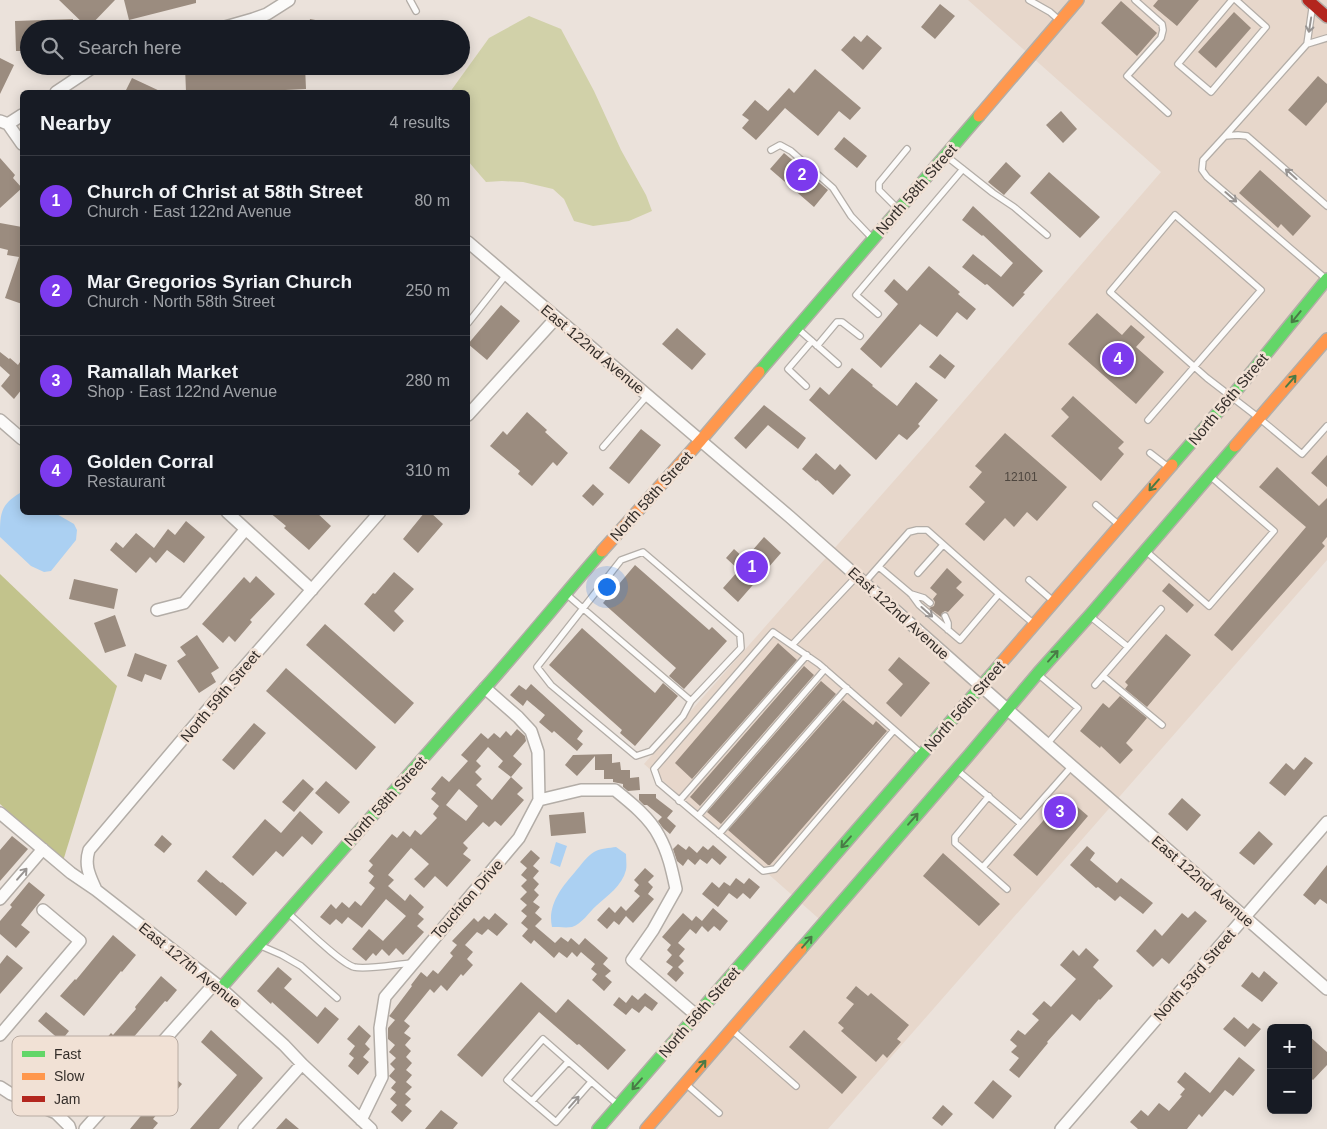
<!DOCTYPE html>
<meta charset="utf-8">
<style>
body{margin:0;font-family:Arial,sans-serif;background:#242831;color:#f1f3f6}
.controls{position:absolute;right:15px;bottom:15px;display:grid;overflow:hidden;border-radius:8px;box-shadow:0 2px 12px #0003}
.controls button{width:45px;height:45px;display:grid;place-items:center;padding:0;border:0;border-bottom:1px solid #363941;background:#171b24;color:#f1f3f6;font:25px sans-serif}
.you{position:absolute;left:606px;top:586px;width:18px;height:18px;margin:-12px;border:4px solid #fff;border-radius:50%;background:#1a73e8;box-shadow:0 0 0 8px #1a73e833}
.badge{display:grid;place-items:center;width:32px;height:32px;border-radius:50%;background:#7c3aed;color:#fff;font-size:16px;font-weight:700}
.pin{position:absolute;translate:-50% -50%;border:2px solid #fff;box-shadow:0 1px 5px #0006}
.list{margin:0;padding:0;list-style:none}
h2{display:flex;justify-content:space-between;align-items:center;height:65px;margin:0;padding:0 20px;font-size:21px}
h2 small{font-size:16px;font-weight:400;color:#9ea1a6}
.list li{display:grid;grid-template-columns:32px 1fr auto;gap:15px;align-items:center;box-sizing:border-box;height:90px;padding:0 20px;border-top:1px solid #363941}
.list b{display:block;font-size:19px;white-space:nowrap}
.list p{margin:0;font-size:16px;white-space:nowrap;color:#9ea1a6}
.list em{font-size:16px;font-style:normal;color:#9ea1a6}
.icon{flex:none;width:28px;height:28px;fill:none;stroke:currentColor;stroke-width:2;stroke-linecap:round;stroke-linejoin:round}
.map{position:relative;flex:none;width:1327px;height:1129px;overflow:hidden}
.search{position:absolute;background:#171b24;box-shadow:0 2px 12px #0003;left:20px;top:20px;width:450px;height:55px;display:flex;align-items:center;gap:12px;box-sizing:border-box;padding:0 18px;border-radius:28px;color:#9ea1a6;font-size:19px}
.panel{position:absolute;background:#171b24;box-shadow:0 2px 12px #0003;left:20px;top:90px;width:450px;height:425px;border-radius:8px}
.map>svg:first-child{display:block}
.built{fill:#e7d7cb}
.green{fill:#d1d1a9}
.forest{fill:#c2c38c}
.water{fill:#abd0f2}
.building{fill:#9b8c7f;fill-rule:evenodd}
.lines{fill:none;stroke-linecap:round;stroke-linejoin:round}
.lane-casing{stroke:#b3ada7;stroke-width:8}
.street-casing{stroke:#b3ada7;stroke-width:14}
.fast-casing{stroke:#b3ada7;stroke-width:14}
.slow-casing{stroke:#b3ada7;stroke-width:14}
.jam-casing{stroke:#b3ada7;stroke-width:14}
.lane{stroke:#fcfbfa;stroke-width:5.5}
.street{stroke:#fcfbfa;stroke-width:11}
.fast{stroke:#63d668;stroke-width:11}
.slow{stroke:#ff974d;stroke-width:11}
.jam{stroke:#b3261e;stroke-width:11}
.oneway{stroke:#989492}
.oneway2{stroke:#497a46}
.labels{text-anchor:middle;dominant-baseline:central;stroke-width:5;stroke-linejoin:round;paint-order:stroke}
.number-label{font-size:12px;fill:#4e463f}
.street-label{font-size:15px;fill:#342e2a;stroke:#f1e1d5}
.key{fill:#f1e1d5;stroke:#b8aba2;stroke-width:1}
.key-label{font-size:14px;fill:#342e2a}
</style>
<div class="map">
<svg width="1327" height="1129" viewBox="0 0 1327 1129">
<rect width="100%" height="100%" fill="#ebe2db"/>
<!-- built -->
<path class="built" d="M968,0H1327V560L828,1129H651L826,925L644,764L930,440L1161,172Z"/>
<!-- green -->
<path class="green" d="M529,16L561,29L594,91L621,150L646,195L652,211L629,221L593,226L574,221L564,199L553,189L523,182L502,181L486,182L468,161V92H450L489,38Z"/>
<!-- forest -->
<path class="forest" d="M0,574L117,686L63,861L0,804Z"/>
<!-- water -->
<path class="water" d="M20,493H22V512L55,513L74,524L77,530L76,540L51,571L44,572L31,566L0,537C0,514 0,505 20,493Z
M556,842L567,846L560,867L550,863Z
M616,847L626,854C626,859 627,865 626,870C622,886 608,895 596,906C589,912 582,924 572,927C567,928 558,927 552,927C547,905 562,887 575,872C581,865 586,857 594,852C600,848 610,848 616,847Z"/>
<!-- building -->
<path class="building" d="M59,0H115L88,28Z
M124,0H196V3L129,20Z
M1158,0H1199L1177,26L1153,6Z
M1121,1L1157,33L1137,56L1101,23Z
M940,4L955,16L935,39L921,27Z
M1234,12L1251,28L1216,68L1198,52Z
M73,19V29H29V51H16L15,21Z
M310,19L337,24L336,29H308Z
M867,35L882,48L863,70L841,50L854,36L861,42Z
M0,58L14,65L0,94Z
M185,66H305L306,89L246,92H186Z
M815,69L861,108L850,120L839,111L818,136L785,108L756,140L742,128L749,120L742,115L755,100L768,111L789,88L794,93Z
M1318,76L1327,84V102L1306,126L1288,110Z
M132,78L162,92H125Z
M1061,111L1077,129L1063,143L1046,125Z
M844,137L867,156L857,168L834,149Z
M784,153L828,190L814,207L770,169Z
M0,158L15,175L13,178L22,188L0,208Z
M1006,162L1021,176L1004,195L988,182Z
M1260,170L1311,216L1293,236L1281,224L1278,228L1239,193Z
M1049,172L1100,217L1080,238L1030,193Z
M973,206L1043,271L1023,293L1025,294L1013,307L987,284L985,285L962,267L973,254L1001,277L1013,263L983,235L982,236L962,220Z
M0,223L22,227V304L5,298L19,257L7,255L8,250L0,248Z
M929,266L960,292L958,294L976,309L967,320L957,312L937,337L920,324L881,368L860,349L898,304L884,291L894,279L907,291Z
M501,305L520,321L487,360L468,344Z
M1097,313L1122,335L1131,325L1145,337L1136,347L1164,372L1136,404L1068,344Z
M677,328L706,354L692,370L662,344Z
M0,352L9,359L10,358L18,365L22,359V389L14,399L1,386L10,375L0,366Z
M940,354L955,366L945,379L929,367Z
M852,368L873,385L872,386L897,406L916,382L938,400L918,424L920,426L907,440L899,434L876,460L809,400L820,387L829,395Z
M1073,396L1124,442L1118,448L1124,454L1101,481L1051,436L1069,417L1061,409Z
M764,405L806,438L798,449L768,425L746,449L734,438Z
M527,412L547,430L545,432L568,453L557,466L553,462L532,486L518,474L520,471L490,446L503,431L507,435Z
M641,429L661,445L629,484L609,468Z
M1005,433L1067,487L1037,521L1027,512L1014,527L1005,518L984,541L965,524L985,502L969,487L982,472L975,466Z
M816,453L835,470L840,464L851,475L833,495L817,480L816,481L802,469Z
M1327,455V487L1311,473Z
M1277,467L1319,506L1327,498V537L1322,543L1325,546L1232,651L1214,635L1306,527L1259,487Z
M593,484L604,494L593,506L582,496Z
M269,512H316L331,526L309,550L284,528L286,526Z
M425,512H430L443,524L418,553L403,539Z
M186,521L205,537L184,563L167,550L156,563L150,557L136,573L110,550L116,542L123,548L136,533L154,548L168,529L175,535Z
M764,537L781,553L738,602L723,588L739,570L726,558L734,549L745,559Z
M635,565L709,630L712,627L727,641L684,689L669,676L676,668L603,603Z
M947,568L962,582L956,588L964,595L948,612L945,611L942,613L941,617L929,608L934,606L935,602L933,599L937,594L930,588Z
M394,572L414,589L394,611L404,621L394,632L364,604L373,593L375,594Z
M256,576L275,594L250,620L252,622L235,642L229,636L223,643L202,624L244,577L250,583Z
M74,579L118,589L114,609L69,599Z
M1169,583L1194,605L1187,613L1162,591Z
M115,615L126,646L105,653L94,623Z
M325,624L414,703L395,724L306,645Z
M582,628L655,693L663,683L678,696L635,746L620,733L622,730L549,665Z
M1166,634L1191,655L1147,707L1125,689L1128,685L1125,682Z
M197,635L219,668L211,673L216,682L199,693L177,661L186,655L180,647Z
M778,643L797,660L692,779L675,763Z
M135,653L167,665L161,680L145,674L142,682L127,676Z
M899,657L930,683L901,717L886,703L903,684L888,670Z
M804,666L814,675L700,806L690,797Z
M286,668L376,747L356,770L266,691Z
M821,681L836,694L721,824L707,812Z
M531,684L583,731L577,739L583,744L577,751L554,731L552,733L539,722L545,715L527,700L523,706L510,695L519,685L526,690Z
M1120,696L1147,718L1126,743L1133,750L1120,764L1101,746L1100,748L1080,731L1103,703L1109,708Z
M843,700L873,725L876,721L887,731L770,865H768L728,830Z
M254,723L266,733L234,770L222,760Z
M517,729L525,736L526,741L513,756L522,764L511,777L498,767L503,761L488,747L476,761L481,766L475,772L482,779L476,785L492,800L511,777L523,788L517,794L524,800L501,826L495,821L489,827L483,822L463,843L468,848L463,854L471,860L447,887L435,876L424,888L414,879L429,864L411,848L388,875L394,880L388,886L405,901L410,894L424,907L418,914L424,919L417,926L424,932L403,955L396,948L389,956L382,949L376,956L373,953L366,961L352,949L369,929L383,941L406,916L386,899L362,928L348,917L342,924L336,919L330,925L320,917L331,904L336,909L342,902L349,908L355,901L361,906L375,888L369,883L374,876L368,871L373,865L369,861L392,834L397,838L403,831L410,837L415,830L421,835L437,818L433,814L439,806L431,799L436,793L431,789L442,776L449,782L468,761L461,755L481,733L488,739L494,733L500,738L506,731L511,736ZM459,789L478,806L466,821L446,805Z
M612,754V763L620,762L621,770H630V778L639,777L640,790L628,791L623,787V784L613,782V779H604V770H595V756L577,776L565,765L573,755Z
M1305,757L1313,763L1285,796L1269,783L1286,763L1294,770Z
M303,779L314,789L294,812L282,802Z
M326,781L350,802L339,814L315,793Z
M639,794H656V798L673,811L667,818L676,826L670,834L663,828L658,821L662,817L647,805H644L639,800Z
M1065,796L1088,816L1037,876L1013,855Z
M1182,798L1201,815L1187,831L1168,814Z
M300,811L323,832L312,845L302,836L283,857L276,851L253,876L232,857L265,819L281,833Z
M584,812L586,833L551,836L549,815Z
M1259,831L1273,844L1254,865L1239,853Z
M162,835L172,844L164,853L154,845Z
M12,836L28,849L0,881V850Z
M678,844L686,850L689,846L697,853L703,846L708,850L713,845L727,857L720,865L712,858L707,864L700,859L695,865L688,859L683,866L677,861L673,849Z
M1087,846L1095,853L1090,860L1117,883L1121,878L1153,903L1143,914L1120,896L1115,901L1098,887L1096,888L1070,865Z
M531,850L540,858L533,866L539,871L533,878L539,884L534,890L539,895L533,902L540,907L535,913L542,919L535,926L555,943L561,937L568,942L571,938L579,945L585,938L608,958L603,964L611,971L605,976L612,982L604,991L592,980L597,974L591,969L595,964L581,952L577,957L572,952L567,958L559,952L554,958L534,940L531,944L522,936L528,929L521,923L527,916L521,911L527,905L520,899L527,892L521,886L527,880L521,875L527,868L520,862Z
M943,853L1000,904L979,926L923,876Z
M1327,865V904L1320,899L1315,905L1303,895Z
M645,868L654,876L648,882L653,887L648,894L654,899L633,923L626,916L619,925L614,921L607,929L597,920L609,907L615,913L621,906L626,911L640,896L634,891L639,885L634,880Z
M206,870L221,883L222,882L247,903L236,916L197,881Z
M736,878L744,884L749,878L760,887L750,899L743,893L737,899L729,893L718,907L702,894L712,882L719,888L724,882L730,886Z
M29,882L45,895L21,925L30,932L16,948L0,934V921L12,907L10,905Z
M713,908L728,921L720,931L714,926L708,932L702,926L696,934L690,929L678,943L685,949L679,956L684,961L678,967L684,973L676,982L667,974L673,967L666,962L672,955L667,950L671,945L662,937L683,913L692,921L696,916L702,921Z
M1195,911L1207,921L1169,964L1162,958L1153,967L1136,951L1155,929L1162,936L1182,913L1188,918Z
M495,913L508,924L497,936L488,929L482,935L477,932L465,945L473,952L467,959L473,965L463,976L461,974L447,991L441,985L434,993L430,989L404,1021L410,1026L404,1033L411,1038L405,1045L411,1051L406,1057L412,1063L406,1070L412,1075L406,1082L412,1087L405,1094L411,1099L405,1105L412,1111L402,1122L391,1112L397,1105L390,1099L396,1092L391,1088L396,1082L389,1076L395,1069L390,1064L396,1058L389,1052L395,1045L388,1039V1028L395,1020L389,1016L390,1015L412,986L411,985L421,972L427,977L433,970L438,974L453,956L450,953L457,945L452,941L474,918L478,922L484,916L489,920Z
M113,935L136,955L122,972L121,971L84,1016L60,996L75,979L76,980Z
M1086,948L1099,960L1093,967L1113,986L1100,1000L1099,999L1080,1021L1072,1014L1047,1042L1048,1043L1019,1078L1009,1070L1019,1058L1011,1052L1017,1046L1010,1040L1018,1030L1025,1035L1039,1020L1032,1014L1044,1001L1051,1007L1076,979L1060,965L1073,950L1079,956Z
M7,955L23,968L0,994V964Z
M278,967L292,979L284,988L317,1017L325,1007L339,1019L318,1044L272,1002L271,1004L257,991Z
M1264,971L1278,983L1262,1002L1241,986L1252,972L1259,978Z
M161,976L177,990L167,1002L165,1001L85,1093L70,1080L111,1033L113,1035L136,1009L135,1007Z
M521,982L556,1013L568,999L626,1050L608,1070L579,1044L577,1045L539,1012L482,1077L457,1055Z
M856,986L868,996L871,993L909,1025L897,1039L901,1042L887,1058L883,1054L876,1062L841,1031L844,1028L838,1023L854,1004L846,998Z
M645,993L658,1003L652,1011L645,1006L639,1013L632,1008L626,1015L613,1005L619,997L626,1003L632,995L638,1000Z
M46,1012L69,1031L61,1041L38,1021Z
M1234,1017L1248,1029L1253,1023L1261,1029L1245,1047L1223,1029Z
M359,1025L371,1036L365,1044L370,1049L363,1057L369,1062L358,1075L348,1066L354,1058L349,1054L355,1046L347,1039Z
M211,1030L263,1078L219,1129H190L237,1075L201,1042Z
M804,1030L857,1077L842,1094L789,1047Z
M1308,1035L1327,1052V1065L1313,1080L1308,1076Z
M1239,1057L1255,1070L1233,1096L1225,1090L1202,1117L1199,1114L1187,1129H1138L1130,1122L1141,1110L1148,1116L1159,1103L1169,1111L1182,1096L1180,1095L1185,1089L1177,1082L1185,1072L1210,1093Z
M171,1075L182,1084L153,1119L158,1123L153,1129H130L154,1100L152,1098Z
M993,1080L1012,1096L993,1119L974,1103Z
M943,1105L953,1114L942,1126L932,1118Z
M441,1110L458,1123L453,1129H425Z
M286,1118L299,1129H276Z"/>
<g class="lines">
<defs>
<path id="lane" d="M410,0L416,11
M1029,0L1050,12L1059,20
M1135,0L1162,24L1163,30L1161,38L1127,76L1168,113
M1232,0L1178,64L1211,92L1266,27L1236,0
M1307,44L1312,9
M1225,136L1307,44L1327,38
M771,150L780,145L791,151L833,188L851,216L872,238
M945,155L993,193L1014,207L1047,235
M897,208L879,190V183L907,149
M1325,278L1207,177L1202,170L1203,160L1225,136L1238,135L1247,136L1327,206
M878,314L856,295L963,169
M468,323L506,275
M797,328L838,364
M817,346L837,322H842L860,336
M806,386L788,369L812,341
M1148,420L1261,290L1175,215L1110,292L1207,378L1259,418L1302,454L1327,426
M603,447L648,395
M1150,453L1168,467
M1096,505L1119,525
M643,552L740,635L741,648L691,701L683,716L651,751L636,756L551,685L537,667L621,560Z
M1147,552L1209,606L1274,531L1210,476
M879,567L911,594L919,605L960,640L999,594L1034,624
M918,573L943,545
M1029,580L1052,600
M864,583L909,532L917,530H927L999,594
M565,593L691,701
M911,594L924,598L930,603
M945,616L948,623V630
M1091,617L1128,647
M792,645L857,576
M1039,675L1078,708L1047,744
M1103,676L1162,725
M1095,685L1161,609
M894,730L775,869L763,871L659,783L654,769L773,632L819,664L922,754
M957,770L1021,824
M989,796L955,837V843L1007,889
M679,801L807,655
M698,816L825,669
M719,834L847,688
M983,867L1072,766
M288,913C301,924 340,963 354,967C367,970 397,964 412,963
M259,945L282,955L301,966L337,998
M732,1030L796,1086
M591,1082L556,1122L507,1080L543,1039L617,1104
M687,1085L719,1113
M532,1101L568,1062"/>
<path id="street" d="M218,29L253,19L267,14L289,0
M56,92L95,66
M0,121L8,124L22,144
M8,124L22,115
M468,242L790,517L1008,710L1327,989
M468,415L556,318
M0,420L22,439
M227,512L312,590
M157,610L184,603L245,530
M539,800L581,790H615C630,802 650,818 659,836C668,852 672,870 676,889L653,930L632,960L696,1015
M0,813L71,873L96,890L215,983L284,1045L302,1064L371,1129
M96,890C90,876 84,866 89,850L237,675L380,512
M0,899L43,849
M0,1035L80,941L43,910
M0,1087L11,1094L56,1113L69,1126L70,1129
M361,1120L382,1077L380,1028L385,997L519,838L539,800L538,752L531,731L518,717L485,688
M85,1129L215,983
M244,1129L302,1064
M1061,1129L1327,822"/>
<path id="fast" d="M759,372L979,116
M1172,465L1232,396L1327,279
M801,949L969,755L1038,673L1090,615L1235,446
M221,988C308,888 396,789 484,689C524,644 562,597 602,551
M598,1129L1002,662"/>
<path id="slow" d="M979,116L1078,0
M1235,446L1327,339
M602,551L701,440L759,372
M1002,662L1172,465
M646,1129L801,949"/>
<path id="jam" d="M1308,0L1327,17"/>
</defs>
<!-- lane casing -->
<use href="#lane" class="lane-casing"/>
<!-- street casing -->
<use href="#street" class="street-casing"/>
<!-- fast casing -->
<use href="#fast" class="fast-casing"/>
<!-- slow casing -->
<use href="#slow" class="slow-casing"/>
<!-- jam casing -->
<use href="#jam" class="jam-casing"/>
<!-- lane -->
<use href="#lane" class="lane"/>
<!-- street -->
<use href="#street" class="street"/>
<!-- fast -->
<use href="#fast" class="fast"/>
<!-- slow -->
<use href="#slow" class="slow"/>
<!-- jam -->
<use href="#jam" class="jam"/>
</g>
<!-- one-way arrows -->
<defs><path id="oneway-shaft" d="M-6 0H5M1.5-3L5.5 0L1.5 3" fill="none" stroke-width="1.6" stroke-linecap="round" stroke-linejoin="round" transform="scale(1.25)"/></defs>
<g class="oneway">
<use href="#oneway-shaft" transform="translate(1310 25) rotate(99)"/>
<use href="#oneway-shaft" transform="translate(1291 174) rotate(-138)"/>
<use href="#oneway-shaft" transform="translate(1231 197) rotate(41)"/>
<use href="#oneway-shaft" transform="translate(927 612) rotate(42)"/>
<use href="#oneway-shaft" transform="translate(22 874) rotate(-49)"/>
<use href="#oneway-shaft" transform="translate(574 1102) rotate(-49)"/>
</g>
<g class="oneway2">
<use href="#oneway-shaft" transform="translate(1296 317) rotate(129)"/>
<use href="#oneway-shaft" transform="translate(1291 381) rotate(-49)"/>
<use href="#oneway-shaft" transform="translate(1154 485) rotate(131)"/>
<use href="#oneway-shaft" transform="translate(1053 656) rotate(-48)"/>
<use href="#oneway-shaft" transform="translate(913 819) rotate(-49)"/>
<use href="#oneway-shaft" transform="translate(846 842) rotate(131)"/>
<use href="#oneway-shaft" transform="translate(807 942) rotate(-49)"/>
<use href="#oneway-shaft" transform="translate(701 1066) rotate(-50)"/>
<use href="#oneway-shaft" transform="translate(637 1084) rotate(131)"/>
</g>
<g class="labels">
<!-- number labels -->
<g class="number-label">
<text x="1021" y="477">12101</text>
</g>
<!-- street labels -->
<g class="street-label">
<text transform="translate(916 189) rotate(-49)">North 58th Street</text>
<text transform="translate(593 349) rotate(40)">East 122nd Avenue</text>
<text transform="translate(1228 399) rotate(-50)">North 56th Street</text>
<text transform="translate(651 496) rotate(-48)">North 58th Street</text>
<text transform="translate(899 613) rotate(42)">East 122nd Avenue</text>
<text transform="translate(220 696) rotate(-50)">North 59th Street</text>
<text transform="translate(964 706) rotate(-49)">North 56th Street</text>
<text transform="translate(385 801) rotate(-48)">North 58th Street</text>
<text transform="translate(1203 881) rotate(41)">East 122nd Avenue</text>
<text transform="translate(467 899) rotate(-49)">Touchton Drive</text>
<text transform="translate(190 965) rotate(39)">East 127th Avenue</text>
<text transform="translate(1194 975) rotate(-49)">North 53rd Street</text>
<text transform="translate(699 1012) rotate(-49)">North 56th Street</text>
</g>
</g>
<!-- legend -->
<rect x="12" y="1036" width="166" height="80" rx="8" class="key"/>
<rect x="22" y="1051" width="23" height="6" fill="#63d668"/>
<rect x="22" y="1073" width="23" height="7" fill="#ff974d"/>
<rect x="22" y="1096" width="23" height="6" fill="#b3261e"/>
<g class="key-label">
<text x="54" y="1059">Fast</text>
<text x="54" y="1081">Slow</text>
<text x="54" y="1104">Jam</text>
</g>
</svg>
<div class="controls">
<button>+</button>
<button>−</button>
</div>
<div class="you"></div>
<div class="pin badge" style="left:752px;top:567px">1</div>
<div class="pin badge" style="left:802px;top:175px">2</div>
<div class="pin badge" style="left:1060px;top:812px">3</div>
<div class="pin badge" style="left:1118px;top:359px">4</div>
<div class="search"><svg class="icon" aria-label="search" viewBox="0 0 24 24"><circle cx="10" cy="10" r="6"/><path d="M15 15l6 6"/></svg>Search here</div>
<section class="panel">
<h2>Nearby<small>4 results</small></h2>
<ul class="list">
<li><span class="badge">1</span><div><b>Church of Christ at 58th Street</b><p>Church · East 122nd Avenue</p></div><em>80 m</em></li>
<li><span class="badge">2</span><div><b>Mar Gregorios Syrian Church</b><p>Church · North 58th Street</p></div><em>250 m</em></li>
<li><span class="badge">3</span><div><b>Ramallah Market</b><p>Shop · East 122nd Avenue</p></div><em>280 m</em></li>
<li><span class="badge">4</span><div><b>Golden Corral</b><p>Restaurant</p></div><em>310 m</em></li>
</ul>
</section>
</div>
